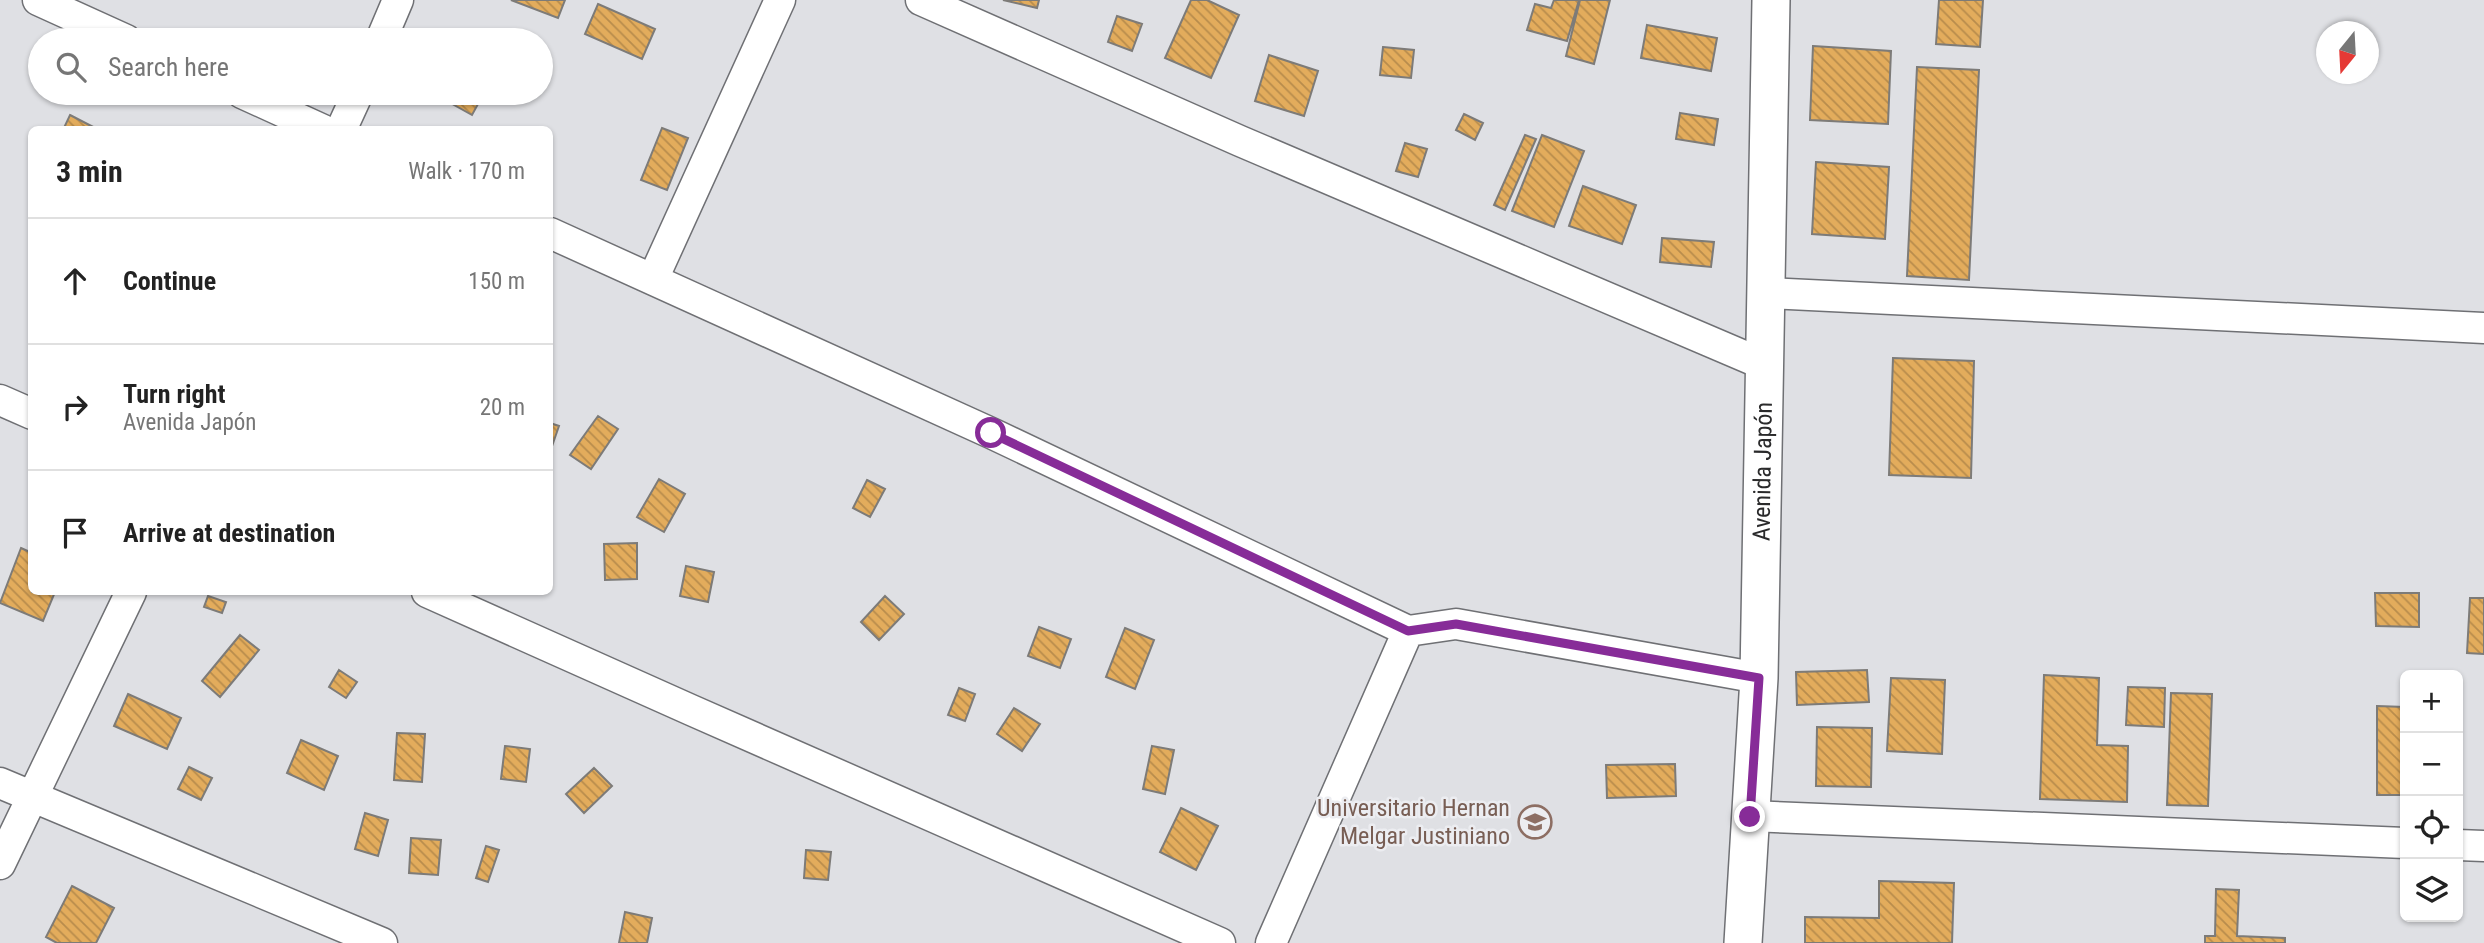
<!DOCTYPE html>
<meta charset="utf-8">
<style>
body{margin:0;font-family:"Roboto Condensed",sans-serif;background:#f2f2f2;color:#222}
.controls{position:absolute;right:21px;bottom:21px;display:grid;overflow:hidden;border-radius:10px;box-shadow:0 2px 5px #0004}
.controls button{width:63px;height:63px;display:grid;place-items:center;padding:0;border:0;border-bottom:2px solid #e0e0e0;background:#fff;color:#222;font:35px sans-serif}
.compass{position:absolute;left:2316px;top:21px;width:63px;height:63px;border-radius:50%;background:#fff;box-shadow:0 2px 5px #0004;rotate:198deg}
.stop{position:absolute;width:21px;height:21px;margin:-16px;border:5px solid #872c98;border-radius:50%;background:#fff}
.stop.end{background:#872c98;border-color:#fff;box-shadow:0 2px 7px #0008}
.list{margin:0;padding:0;list-style:none}
h2{display:flex;justify-content:space-between;align-items:center;height:91px;margin:0;padding:0 28px;font-size:30px}
h2 small{font-size:23px;font-weight:400;color:#767676}
.list li{display:grid;grid-template-columns:46px 1fr auto;gap:21px;align-items:center;box-sizing:border-box;height:126px;padding:0 28px;border-top:2px solid #e0e0e0}
.list b{display:block;font-size:26px;white-space:nowrap}
.list p{margin:0;font-size:23px;white-space:nowrap;color:#767676}
.list em{font-size:23px;font-style:normal;color:#767676}
.icon{flex:none;width:38px;height:38px;fill:none;stroke:currentColor;stroke-width:2;stroke-linecap:round;stroke-linejoin:round}
.map{position:relative;flex:none;width:2484px;height:943px;overflow:hidden}
.search{position:absolute;background:#fff;box-shadow:0 2px 5px #0004;left:28px;top:28px;width:525px;height:77px;display:flex;align-items:center;gap:18px;box-sizing:border-box;padding:0 24px;border-radius:38px;color:#767676;font-size:26px}
.panel{position:absolute;background:#fff;box-shadow:0 2px 5px #0004;left:28px;top:126px;width:525px;height:469px;border-radius:10px}
.map>svg:first-child{display:block}
.building{fill:url(#building-back-hatch);stroke:#7d7b78;stroke-width:2}
.lines{fill:none;stroke-linecap:round;stroke-linejoin:round}
.minor-casing{stroke:#6f7074;stroke-width:33}
.tertiary-casing{stroke:#6f7074;stroke-width:40}
.minor{stroke:#fff;stroke-width:30}
.tertiary{stroke:#fff;stroke-width:37}
.route{stroke:#872c98;stroke-width:9}
.labels{text-anchor:middle;dominant-baseline:central;stroke-width:5;stroke-linejoin:round;paint-order:stroke}
.street-label{font-size:24px;fill:#2a2a2b;stroke:#ecedf1}
.education-label{font-size:24px;fill:#785e54;stroke:#ecedf1;text-anchor:end}
</style>
<div class="map">
<svg width="2484" height="943" viewBox="0 0 2484 943">
<defs>
<pattern id="building-back-hatch" width="6" height="6" patternUnits="userSpaceOnUse" patternTransform="scale(1.75)"><rect width="6" height="6" fill="#e3ac5c"/><path d="M-1 5l2 2M0 0l6 6M5-1l2 2" fill="none" stroke="#b88c4c"/></pattern>
</defs>
<rect width="100%" height="100%" fill="#dfe0e4"/>
<!-- building -->
<path class="building" d="M511,0H565L558,18Z
M1003,0H1039L1037,8Z
M1191,0H1207L1239,15L1211,78L1165,58Z
M1554,0H1579L1567,41L1527,30L1535,4L1551,8Z
M1580,0H1610L1594,64L1566,56Z
M1939,0H1983L1980,47L1936,44Z
M598,4L655,29L642,59L585,34Z
M1117,16L1142,24L1132,51L1108,42Z
M1647,25L1717,38L1711,71L1641,58Z
M1813,46L1891,51L1888,124L1810,120Z
M1383,47L1414,50L1411,78L1380,75Z
M1269,55L1318,71L1304,116L1255,101Z
M1917,67L1979,70L1969,280L1907,276Z
M454,93H484L472,115L449,102Z
M1680,113L1718,119L1714,145L1676,139Z
M1464,114L1483,123L1475,140L1456,130Z
M70,115L99,130H63Z
M662,128L688,138L667,190L641,180Z
M1525,135L1536,139L1505,210L1494,205Z
M1542,135L1584,151L1554,227L1512,211Z
M1405,143L1427,149L1418,177L1396,171Z
M1816,162L1889,167L1885,239L1812,234Z
M1583,186L1636,205L1622,244L1569,226Z
M1662,238L1714,242L1711,267L1660,262Z
M1893,358L1974,361L1971,478L1889,475Z
M598,416L618,429L591,469L570,455Z
M550,423L559,426L550,452Z
M659,479L685,494L664,532L637,517Z
M867,480L885,489L870,517L853,508Z
M637,543V579L605,580L604,544Z
M21,548L32,553V592H55L43,621L0,603Z
M686,566L714,572L708,602L680,596Z
M2375,593H2419V627L2376,626Z
M208,596L226,602L222,613L204,607Z
M885,596L904,614L879,640L861,622Z
M2470,598H2484V654L2467,653Z
M1039,627L1071,639L1060,668L1028,656Z
M1125,628L1154,640L1135,689L1106,677Z
M240,635L259,650L220,697L202,681Z
M339,670L357,682L346,698L329,687Z
M1867,670L1869,702L1797,705L1796,672Z
M2044,675L2099,678L2097,745L2128,746L2127,802L2040,799Z
M1891,678L1945,680L1942,754L1887,751Z
M2128,687L2165,688L2164,727L2126,725Z
M959,688L975,694L965,721L948,715Z
M2171,693L2212,694L2208,806L2167,805Z
M128,694L181,718L167,749L114,726Z
M2377,706L2405,707V795H2377Z
M1014,708L1040,724L1022,751L997,734Z
M1817,727L1872,728L1871,787L1816,786Z
M397,733L425,734L422,782L394,780Z
M301,740L338,756L324,790L287,773Z
M505,746L530,749L526,782L501,779Z
M1152,746L1174,750L1165,794L1143,789Z
M1675,764L1676,796L1607,798L1606,765Z
M189,767L212,778L201,800L178,789Z
M594,768L612,786L584,813L566,794Z
M1181,808L1218,826L1196,870L1160,852Z
M365,813L388,820L378,856L355,849Z
M411,838L441,840L438,875L409,873Z
M486,846L499,850L488,882L476,878Z
M806,850L831,852L828,880L804,878Z
M1879,881L1954,883L1952,943H1805V917L1879,918Z
M72,886L114,908L96,943H57L46,937Z
M2216,889L2239,890L2237,936L2285,938V943H2205V936H2215Z
M625,912L652,918L647,943H619Z"/>
<g class="lines">
<defs>
<path id="minor" d="M38,0L126,40
M921,0L1240,141L1765,365
M381,40L398,0
M242,93L323,130
M341,130L358,93
M550,233L991,433L1408,631L1456,624L1759,678
M653,279L780,0
M1766,293L2484,328
M0,400L32,414
M427,592L691,710L1220,943
M0,783L382,943
M1750,816L2405,843
M2458,845L2484,846
M0,864L131,592
M1271,943L1408,631"/>
<g id="tertiary">
<path id="s1" d="M1743,943L1759,678L1771,0"/>
</g>
</defs>
<!-- minor casing -->
<use href="#minor" class="minor-casing"/>
<!-- tertiary casing -->
<use href="#tertiary" class="tertiary-casing"/>
<!-- minor -->
<use href="#minor" class="minor"/>
<!-- tertiary -->
<use href="#tertiary" class="tertiary"/>
</g>
<g class="lines">
<!-- route -->
<path class="route" d="M991,433L1408,631L1456,624L1759,678L1750,817"/>
</g>
<!-- icons -->
<defs>
<symbol id="university-ring" viewBox="-11 -11 22 22"><circle r="9.5" fill="#ecedf1" stroke="#8d6e63" stroke-width="1.5"/><path d="M0-5L7-2L0 1L-7-2ZM-4 1L0 2.5L4 1V4Q0 6-4 4Z" fill="#8d6e63"/></symbol>
</defs>
<g fill-rule="evenodd">
<use href="#university-ring" x="1516" y="803" width="38" height="38"/>
</g>
<g class="labels">
<!-- street labels -->
<g class="street-label">
<text stroke="none"><textPath href="#s1" startOffset="472">Avenida Japón</textPath></text>
</g>
<!-- education labels -->
<g class="education-label">
<text x="1510" y="808">Universitario Hernan<tspan x="1510" dy="28">Melgar Justiniano</tspan></text>
</g>
</g>
</svg>
<div class="controls">
<button>+</button>
<button>−</button>
<button><svg class="icon" aria-label="locate" viewBox="0 0 24 24"><circle cx="12" cy="12" r="6"/><path d="M12 2v4M12 18v4M2 12h4M18 12h4"/></svg></button>
<button><svg class="icon" aria-label="layers" viewBox="0 0 24 24"><path d="M12 4l9 5-9 5-9-5zM3 14l9 5 9-5"/></svg></button>
</div>
<svg class="compass" viewBox="-18 -18 36 36"><path d="M0-13l5 13h-10z" fill="#e53935"/><path d="M0 13l5-13h-10z" fill="#767676"/></svg>
<div class="stop" style="left:991px;top:433px"></div>
<div class="stop end" style="left:1750px;top:817px"></div>
<div class="search"><svg class="icon" aria-label="search" viewBox="0 0 24 24"><circle cx="10" cy="10" r="6"/><path d="M15 15l6 6"/></svg>Search here</div>
<section class="panel">
<h2>3 min<small>Walk · 170 m</small></h2>
<ul class="list">
<li><svg class="icon" aria-label="ahead" viewBox="0 0 24 24"><path d="M12 20V5M6 11l6-6 6 6"/></svg><div><b>Continue</b></div><em>150 m</em></li>
<li><svg class="icon" aria-label="right" viewBox="0 0 24 24"><path d="M7 20v-9h11M14 6l5 5-5 5"/></svg><div><b>Turn right</b><p>Avenida Japón</p></div><em>20 m</em></li>
<li><svg class="icon" aria-label="arrive" viewBox="0 0 24 24"><path d="M6 21V4h12l-3 4 3 4H6"/></svg><div><b>Arrive at destination</b></div></li>
</ul>
</section>
</div>
